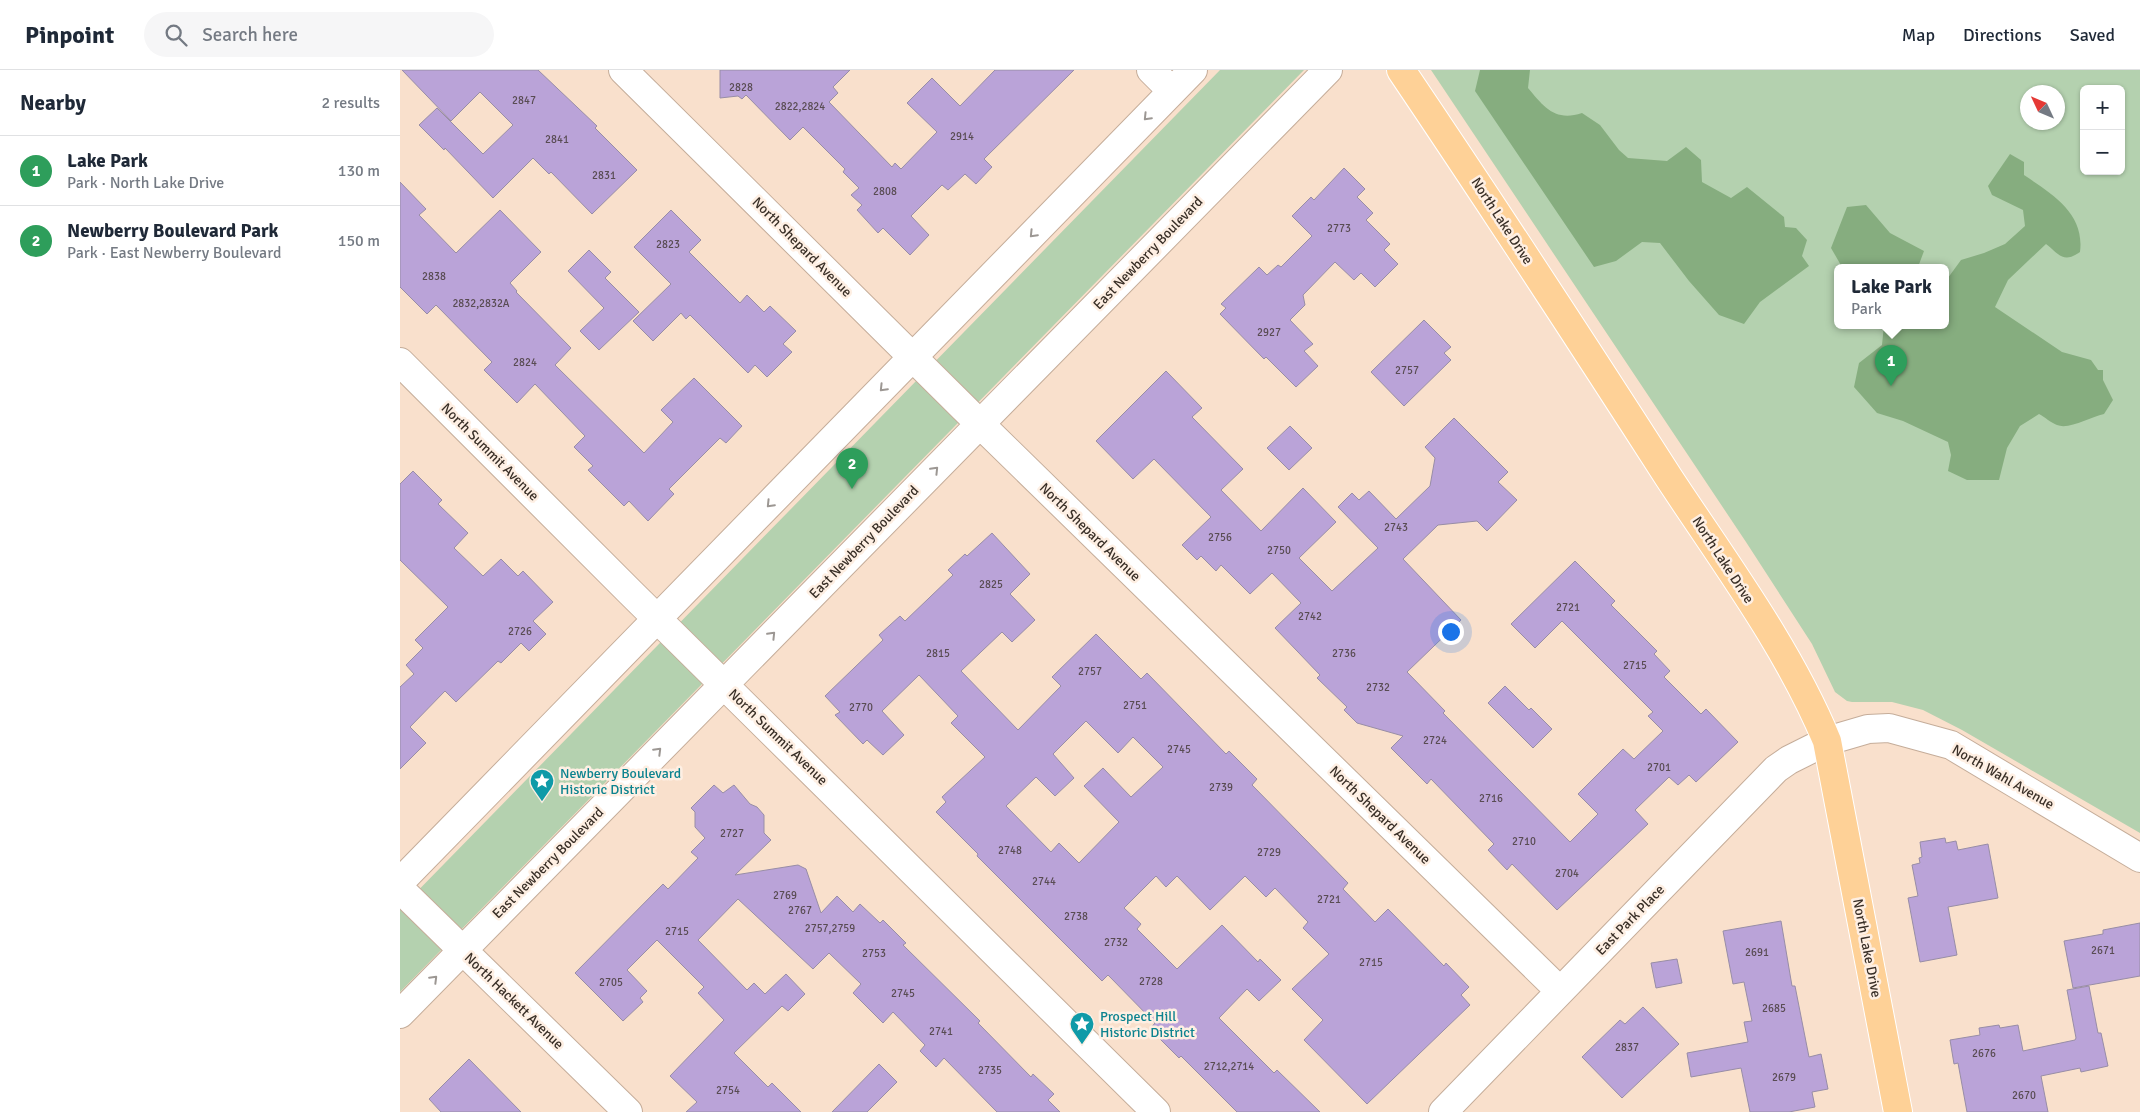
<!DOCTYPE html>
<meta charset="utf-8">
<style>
body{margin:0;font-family:Signika,sans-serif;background:#f6f6f7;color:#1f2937}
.controls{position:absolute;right:15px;top:15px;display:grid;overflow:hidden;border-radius:8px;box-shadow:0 1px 4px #0004}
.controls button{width:45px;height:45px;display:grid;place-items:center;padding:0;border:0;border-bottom:1px solid #e0e1e3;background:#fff;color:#1f2937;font:25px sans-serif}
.compass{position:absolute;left:1620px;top:15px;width:45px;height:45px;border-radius:50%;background:#fff;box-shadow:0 1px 4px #0004;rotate:314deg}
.you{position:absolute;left:1050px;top:561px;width:18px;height:18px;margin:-12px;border:4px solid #fff;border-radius:50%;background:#1a73e8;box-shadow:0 0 0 8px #1a73e833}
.badge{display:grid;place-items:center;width:32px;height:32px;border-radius:50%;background:#6d7a27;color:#fff;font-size:16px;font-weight:700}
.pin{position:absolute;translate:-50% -41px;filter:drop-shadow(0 1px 2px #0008)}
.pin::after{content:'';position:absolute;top:26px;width:18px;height:15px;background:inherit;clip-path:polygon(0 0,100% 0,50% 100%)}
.popup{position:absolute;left:1434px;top:194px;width:115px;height:65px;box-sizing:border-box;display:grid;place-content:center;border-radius:8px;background:#fff;filter:drop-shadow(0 1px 4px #0005);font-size:16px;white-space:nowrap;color:#747a83}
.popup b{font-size:19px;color:#1f2937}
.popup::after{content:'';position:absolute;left:50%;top:100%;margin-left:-10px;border:10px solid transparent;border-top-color:#fff}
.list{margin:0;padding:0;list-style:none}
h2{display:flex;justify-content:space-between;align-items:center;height:65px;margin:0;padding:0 20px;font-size:21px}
h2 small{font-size:16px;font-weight:400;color:#747a83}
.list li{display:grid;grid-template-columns:32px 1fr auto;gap:15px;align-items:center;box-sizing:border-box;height:70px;padding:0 20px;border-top:1px solid #e0e1e3}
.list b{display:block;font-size:19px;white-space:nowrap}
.list p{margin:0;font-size:16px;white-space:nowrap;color:#747a83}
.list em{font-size:16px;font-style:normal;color:#747a83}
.icon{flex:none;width:28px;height:28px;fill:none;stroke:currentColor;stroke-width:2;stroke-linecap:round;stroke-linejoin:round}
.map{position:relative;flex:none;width:1740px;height:1042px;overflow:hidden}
header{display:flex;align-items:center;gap:30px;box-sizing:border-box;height:70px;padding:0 25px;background:#fff;border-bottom:1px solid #e0e1e3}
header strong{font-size:24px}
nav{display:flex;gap:28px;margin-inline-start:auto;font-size:18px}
.search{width:350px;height:45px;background:#f6f6f7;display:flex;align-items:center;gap:12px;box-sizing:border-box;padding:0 18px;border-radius:28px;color:#747a83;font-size:19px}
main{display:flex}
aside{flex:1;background:#fff}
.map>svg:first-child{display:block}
.green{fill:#b4d1af;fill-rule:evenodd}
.forest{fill:#86ad7f}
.building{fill:#baa3d8;stroke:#988da6;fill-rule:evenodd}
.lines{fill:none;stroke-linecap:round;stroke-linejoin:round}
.minor-casing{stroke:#c5ad9a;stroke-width:30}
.major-casing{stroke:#fff;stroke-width:30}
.minor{stroke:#fff;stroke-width:28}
.major{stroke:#fed197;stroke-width:28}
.oneway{stroke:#9c9793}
.labels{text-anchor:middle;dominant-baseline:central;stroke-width:5;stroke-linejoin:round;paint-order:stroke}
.number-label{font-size:11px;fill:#594c53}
.street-label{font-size:14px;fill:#392f27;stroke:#feefe3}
.culture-label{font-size:14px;fill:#0d838f;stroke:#feefe3;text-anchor:start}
</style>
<header>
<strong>Pinpoint</strong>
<div class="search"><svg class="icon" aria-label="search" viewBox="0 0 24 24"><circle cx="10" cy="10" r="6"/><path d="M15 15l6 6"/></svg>Search here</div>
<nav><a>Map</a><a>Directions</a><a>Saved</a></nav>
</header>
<main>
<aside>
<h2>Nearby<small>2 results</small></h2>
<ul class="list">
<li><span class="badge" style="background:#2e9e5b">1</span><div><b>Lake Park</b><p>Park · North Lake Drive</p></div><em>130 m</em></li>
<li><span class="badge" style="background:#2e9e5b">2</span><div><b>Newberry Boulevard Park</b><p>Park · East Newberry Boulevard</p></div><em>150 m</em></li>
</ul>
</aside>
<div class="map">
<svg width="1740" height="1042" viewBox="0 0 1740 1042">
<rect width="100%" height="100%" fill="#f9e0cc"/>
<!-- green -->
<path class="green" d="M820,0H904L0,922V839Z
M1031,0H1740V763L1562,660L1523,640L1492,632H1452L1447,631L1435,622L1412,574L1346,472ZM1684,19H1721V101H1684ZM1628,22H1658V52H1628ZM1437,197H1545V255H1437Z"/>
<!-- forest -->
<path class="forest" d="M1080,0H1130L1128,18C1144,37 1155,52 1182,43L1200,55L1219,80L1228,88L1267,91L1286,77L1301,90L1302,112L1331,128L1347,117L1384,147L1385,157L1396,158L1407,170L1402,186L1409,196L1360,232L1344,254L1319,245L1289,211L1260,173L1242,172L1216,191L1194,197L1075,21Z
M1610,84L1624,92V105C1652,124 1685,143 1680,182C1663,194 1659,184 1646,174L1608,210L1595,237L1662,282L1691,290L1698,300H1703V310L1713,330L1704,344C1690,347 1669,360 1657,355C1651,353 1645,347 1639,344L1620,356L1607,378L1599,410H1567L1548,401L1551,385L1548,372L1503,351L1477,343L1454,317L1459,293L1482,275L1484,255H1545V212L1561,190L1584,183L1605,174L1625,156L1623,140L1592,125L1588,116Z
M1466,135L1490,163L1524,181L1518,197H1442L1431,178L1447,137Z"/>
<!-- building -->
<path class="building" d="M2,0H138L197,56L195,58L237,100L192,144L151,102L149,104L133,88L93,128L45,78L44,80L19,55L37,38L83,84L113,55L80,22L51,51Z
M320,0H450L433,17L438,23L429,32L492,97L495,93L501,99L537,62L507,33L532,8L560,36L595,0H674L584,89L592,97L576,114L565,104L548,120L542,115L511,146L529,165L510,185L483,158L478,163L457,140L462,135L451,125L459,118L443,102L445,99L403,57L390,70L346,25L342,29L338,26L320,28Z
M944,98L965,119L957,127L973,143L966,150L990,174L984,180L998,194L975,217L961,203L954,210L935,192L903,225L905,235L890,250L913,274L904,281L918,296L896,317L866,287L864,289L820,244L826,238L821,234L859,197L867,205L878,195L881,197L912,166L892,146L911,127L914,130Z
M0,112L26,139L19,145L56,183L100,140L141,182L110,213L117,221L116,222L171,278L155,295L244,383L273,352L261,340L294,308L342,356L326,373L320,368L269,419L274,424L248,451L229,431L224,436L188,400L193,396L174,377L185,366L135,314L117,333L84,300L92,292L36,235L27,244L0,217Z
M271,140L301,170L289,182L340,233L347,225L364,242L370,236L396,261L383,274L392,282L367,307L355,295L348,303L290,245L286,249L281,243L253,271L233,251L271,214L234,177Z
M189,180L211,202L205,208L239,242L199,280L180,261L204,238L168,201Z
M1024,250L1051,277L1044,283L1051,290L1004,336L971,302Z
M766,301L802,338L792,347L843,399L821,420L861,461L903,418L936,452L899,488L932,521L978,478L938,437L952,423L959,430L969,421L996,449L1030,416L1035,388L1025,377L1054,348L1108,402L1098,412L1117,430L1087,461L1077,451L1038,455L1003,489L1061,550L1007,602L1045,641L1043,643L1170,772L1198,744L1178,724L1223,679L1234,689L1263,661L1248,646L1253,642L1162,551L1135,578L1111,554L1175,491L1215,531L1211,535L1257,581L1254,584L1270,601L1264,607L1301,644L1306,639L1338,672L1296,712L1289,705L1278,715L1269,707L1235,740L1248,754L1157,840L1112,794L1107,800L1088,780L1094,774L1031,709L1027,714L991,678L1003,666L957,653L944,640L947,637L917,608L920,605L875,558L901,533L872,503L850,524L821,495L816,501L801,486L797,490L782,475L811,447L754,389L733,409L696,371Z
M890,356L912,378L889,400L867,378Z
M13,401L42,430L38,434L68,463L54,478L83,506L101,489L118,506L123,501L153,532L133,551L146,564L129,581L121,573L101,593L98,591L56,632L45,621L10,657L26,673L0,699V617L14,604L6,595L23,578L15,570L48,537L0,490V414Z
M592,463L630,504L610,524L635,550L612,572L602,562L561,601L618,660L661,616L652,607L696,564L741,609L747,603L826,684L829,681L857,709L852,715L948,813L943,819L975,852L988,839L1044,896L1046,893L1069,917L1061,925L1070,935L967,1034L904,970L923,950L892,919L929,884L903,858L908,852L875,818L866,827L845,806L810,840L777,806L766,817L756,806L724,838L741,854L737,859L777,899L822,855L858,892L860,889L881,910L859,931L847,919L819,948L874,1003L877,1000L920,1042H837L781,986L779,988L750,959L755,953L708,905L702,911L577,786L578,784L536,742L546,732L542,727L585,687L551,653L558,646L519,605L482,641L504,665L483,685L467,670L463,674L435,645L440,642L425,626L483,570L479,565L500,546L505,551L553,505L548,500L565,484L567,486ZM686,651L718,683L733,667L763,697L731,727L703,698L684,716L719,752L679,793L659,773L651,782L606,736L636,707L655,726L674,708L653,684Z
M1105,616L1129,640L1131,638L1152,659L1133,678L1088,633Z
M314,715L323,723L334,715L350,734L357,737L364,745V763L371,770L335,805L398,795L406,799L421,843L437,826L453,842L460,834L480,853L483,850L506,873L503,875L580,951L578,953L631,1007L633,1004L654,1024L648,1030L660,1042H597L544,988L536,997L520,981L525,975L493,942L483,953L453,923L461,914L429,883L413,899L338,829L298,870L347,920L354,913L365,924L386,904L405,924L388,941L382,936L334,983L368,1017L372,1013L401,1042H286L297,1032L270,1006L324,950L298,923L304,917L257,870L227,900L247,921L240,928L243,932L223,951L175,903L263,814L268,819L298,788L291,782L305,768L295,757V742L291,738Z
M1545,768L1546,773L1556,771L1558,780L1588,774L1598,828L1548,837L1557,885L1520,892L1508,828L1518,826L1512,795L1520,793L1519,788L1522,787L1520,772Z
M1381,851L1392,916H1395L1409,987L1421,984L1428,1019L1412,1022L1415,1037L1389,1042H1350L1341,998L1291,1007L1287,983L1348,972L1344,952L1352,951L1344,912L1333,914L1323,861Z
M1740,853V906L1673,918L1664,871L1703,864V860Z
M1277,889L1282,913L1256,918L1251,893Z
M1689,916L1698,963H1701L1708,996L1681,1002L1680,998L1641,1006L1648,1042H1567L1558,993L1554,994L1550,970L1580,965L1579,958L1599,955L1600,958L1618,955L1623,981L1675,970L1676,968L1667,920Z
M1243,937L1279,974L1222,1028L1182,987L1220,950L1225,954Z
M69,989L121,1042H41L29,1029Z
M479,994L497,1012L467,1042H432Z"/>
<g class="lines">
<defs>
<path id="minor" d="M223,0L580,354L1160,921
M751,0L772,21
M0,292L231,523L756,1042
M0,812L793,0
M0,819L228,1042
M0,944L928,0
M1043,1042L1376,699L1389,690L1427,671L1468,659L1489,658L1551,675L1740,788"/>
<path id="major" d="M1001,0C1092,135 1181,271 1269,408C1325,493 1388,577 1427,671L1498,1042"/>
</defs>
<!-- minor casing -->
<use href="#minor" class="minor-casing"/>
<!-- major casing -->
<use href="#major" class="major-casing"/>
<!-- minor -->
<use href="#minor" class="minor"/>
<!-- major -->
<use href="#major" class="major"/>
</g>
<!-- one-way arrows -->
<defs><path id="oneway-chevron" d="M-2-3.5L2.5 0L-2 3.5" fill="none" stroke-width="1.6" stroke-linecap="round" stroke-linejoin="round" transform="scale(1.25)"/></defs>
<g class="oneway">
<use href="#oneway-chevron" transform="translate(747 47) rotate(134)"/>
<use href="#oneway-chevron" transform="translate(633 164) rotate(134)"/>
<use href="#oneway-chevron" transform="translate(483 318) rotate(134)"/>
<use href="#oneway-chevron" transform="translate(535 400) rotate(-46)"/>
<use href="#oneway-chevron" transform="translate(370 434) rotate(134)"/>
<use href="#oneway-chevron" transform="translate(372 565) rotate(-46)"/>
<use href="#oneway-chevron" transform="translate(258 681) rotate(-45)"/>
<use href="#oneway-chevron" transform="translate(34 909) rotate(-45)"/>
</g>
<!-- icons -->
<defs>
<symbol id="sight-pin" viewBox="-11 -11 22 30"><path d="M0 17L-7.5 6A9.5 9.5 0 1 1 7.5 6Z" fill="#0f9aa8" stroke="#feefe3"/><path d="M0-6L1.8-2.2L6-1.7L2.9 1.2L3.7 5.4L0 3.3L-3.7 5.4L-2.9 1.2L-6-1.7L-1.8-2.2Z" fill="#fff"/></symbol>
</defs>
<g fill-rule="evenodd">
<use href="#sight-pin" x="128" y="697" width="28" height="38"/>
<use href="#sight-pin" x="668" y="940" width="28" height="38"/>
</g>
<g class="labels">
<!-- number labels -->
<g class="number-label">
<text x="341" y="17">2828</text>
<text x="124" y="30">2847</text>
<text x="400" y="36">2822,2824</text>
<text x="562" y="66">2914</text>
<text x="157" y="69">2841</text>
<text x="204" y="105">2831</text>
<text x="485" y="121">2808</text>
<text x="939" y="158">2773</text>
<text x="268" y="174">2823</text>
<text x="34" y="206">2838</text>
<text x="81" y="233">2832,2832A</text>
<text x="869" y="262">2927</text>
<text x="125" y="292">2824</text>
<text x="1007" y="300">2757</text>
<text x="996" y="457">2743</text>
<text x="820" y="467">2756</text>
<text x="879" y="480">2750</text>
<text x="591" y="514">2825</text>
<text x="1168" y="537">2721</text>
<text x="910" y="546">2742</text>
<text x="120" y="561">2726</text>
<text x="538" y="583">2815</text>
<text x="944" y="583">2736</text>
<text x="1235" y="595">2715</text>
<text x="690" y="601">2757</text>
<text x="978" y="617">2732</text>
<text x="735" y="635">2751</text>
<text x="461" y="637">2770</text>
<text x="1035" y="670">2724</text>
<text x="779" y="679">2745</text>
<text x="1259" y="697">2701</text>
<text x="821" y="717">2739</text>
<text x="1091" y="728">2716</text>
<text x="332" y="763">2727</text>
<text x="1124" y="771">2710</text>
<text x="610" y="780">2748</text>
<text x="869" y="782">2729</text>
<text x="1167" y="803">2704</text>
<text x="644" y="811">2744</text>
<text x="385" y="825">2769</text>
<text x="929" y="829">2721</text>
<text x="400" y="840">2767</text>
<text x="676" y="846">2738</text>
<text x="430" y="858">2757,2759</text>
<text x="277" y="861">2715</text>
<text x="716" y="872">2732</text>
<text x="1703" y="880">2671</text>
<text x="1357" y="882">2691</text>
<text x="474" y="883">2753</text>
<text x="971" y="892">2715</text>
<text x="751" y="911">2728</text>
<text x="211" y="912">2705</text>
<text x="503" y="923">2745</text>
<text x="1374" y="938">2685</text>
<text x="541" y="961">2741</text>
<text x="1227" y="977">2837</text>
<text x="1584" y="983">2676</text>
<text x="829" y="996">2712,2714</text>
<text x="590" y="1000">2735</text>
<text x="1384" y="1007">2679</text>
<text x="328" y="1020">2754</text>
<text x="1624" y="1025">2670</text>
</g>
<!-- street labels -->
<g class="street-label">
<text transform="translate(1102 151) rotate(57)">North Lake Drive</text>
<text transform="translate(402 177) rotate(45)">North Shepard Avenue</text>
<text transform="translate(748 183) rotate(-46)">East Newberry Boulevard</text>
<text transform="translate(90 382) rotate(45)">North Summit Avenue</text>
<text transform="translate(690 462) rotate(44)">North Shepard Avenue</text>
<text transform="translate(464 472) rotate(-46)">East Newberry Boulevard</text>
<text transform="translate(1323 490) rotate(57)">North Lake Drive</text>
<text transform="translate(378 667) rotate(44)">North Summit Avenue</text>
<text transform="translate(1603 707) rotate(30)">North Wahl Avenue</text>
<text transform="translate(980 745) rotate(44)">North Shepard Avenue</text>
<text transform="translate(148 793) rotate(-45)">East Newberry Boulevard</text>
<text transform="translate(1230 850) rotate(-46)">East Park Place</text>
<text transform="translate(1467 878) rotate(79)">North Lake Drive</text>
<text transform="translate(114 931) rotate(44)">North Hackett Avenue</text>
</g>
<!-- culture labels -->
<g class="culture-label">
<text x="160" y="703">Newberry Boulevard<tspan x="160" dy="16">Historic District</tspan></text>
<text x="700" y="946">Prospect Hill<tspan x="700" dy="16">Historic District</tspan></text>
</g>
</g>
</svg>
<div class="controls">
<button>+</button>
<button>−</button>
</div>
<svg class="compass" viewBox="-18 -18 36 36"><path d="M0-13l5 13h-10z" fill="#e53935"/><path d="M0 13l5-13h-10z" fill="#747a83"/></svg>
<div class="you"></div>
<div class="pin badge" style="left:1491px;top:316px;background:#2e9e5b">1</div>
<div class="popup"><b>Lake Park</b>Park</div>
<div class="pin badge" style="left:452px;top:419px;background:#2e9e5b">2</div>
</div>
</main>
